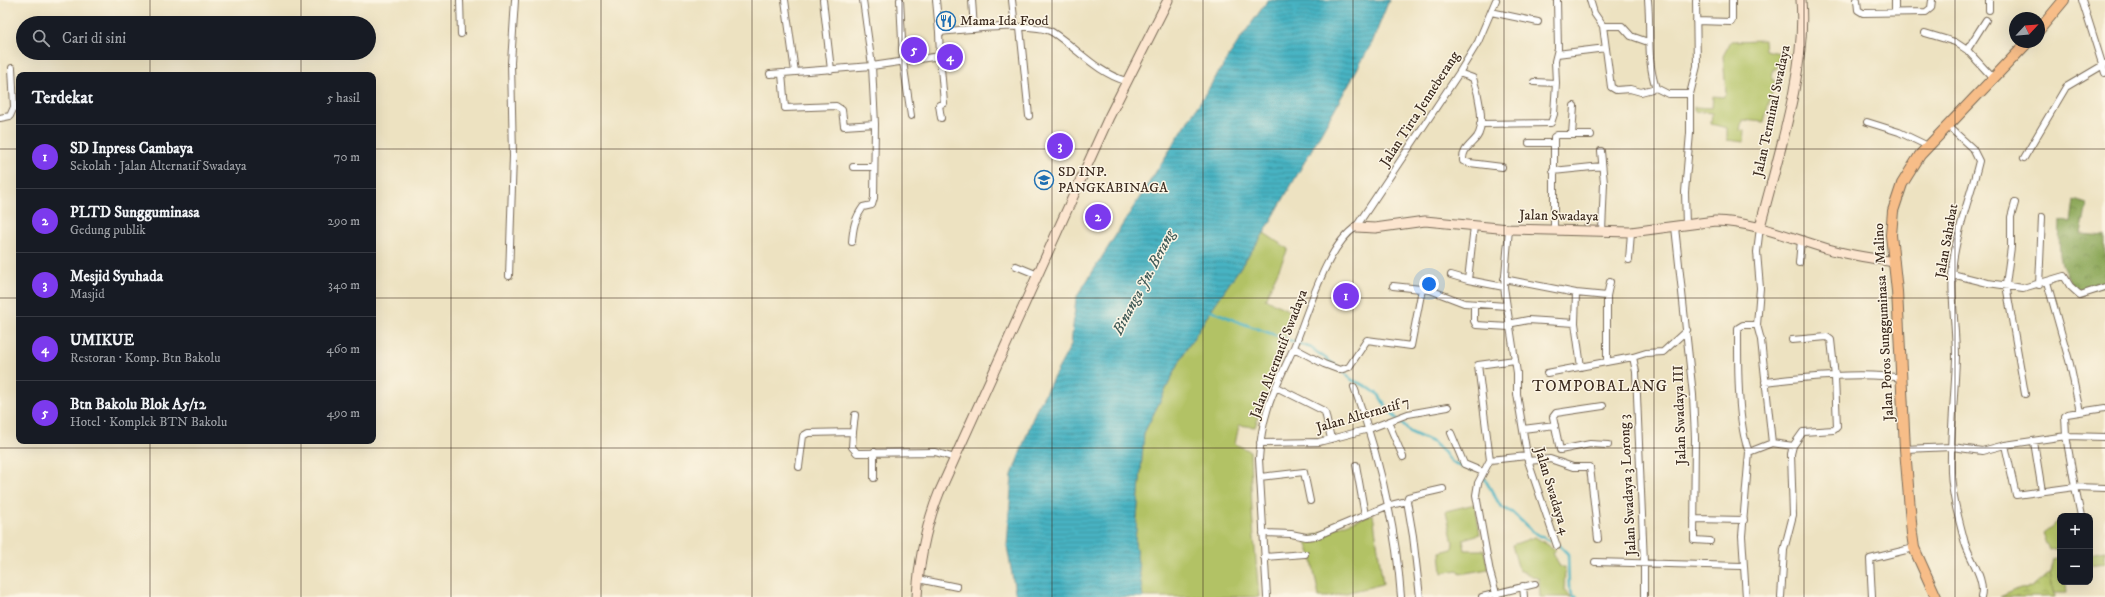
<!DOCTYPE html>
<html lang="id">
<meta charset="utf-8">
<style>
body{margin:0;font-family:"IM FELL DW Pica",serif;background:#242831;color:#f1f3f6}
.controls{position:absolute;right:12px;bottom:12px;display:grid;overflow:hidden;border-radius:8px;box-shadow:0 4px 16px #0002}
.controls button{width:36px;height:36px;display:grid;place-items:center;padding:0;border:0;border-bottom:1px solid #363941;background:#171b24;color:#f1f3f6;font:20px sans-serif}
.compass{position:absolute;left:2009px;top:12px;width:36px;height:36px;border-radius:50%;background:#171b24;box-shadow:0 4px 16px #0002;rotate:64deg}
.you{position:absolute;left:1429px;top:284px;width:14px;height:14px;margin:-10px;border:3px solid #fff;border-radius:50%;background:#1a73e8;box-shadow:0 0 0 6px #1a73e833}
.badge{display:grid;place-items:center;width:26px;height:26px;border-radius:50%;background:#7c3aed;color:#fff;font-size:13px;font-weight:700}
.pin{position:absolute;translate:-50% -50%;border:2px solid #fff;box-shadow:0 1px 4px #0006}
.list{margin:0;padding:0;list-style:none}
h2{display:flex;justify-content:space-between;align-items:center;height:52px;margin:0;padding:0 16px;font-size:17px}
h2 small{font-size:13px;font-weight:400;color:#9ea1a6}
.list li{display:grid;grid-template-columns:26px 1fr auto;gap:12px;align-items:center;box-sizing:border-box;height:64px;padding:0 16px;border-top:1px solid #363941}
.list b{display:block;font-size:15px;white-space:nowrap}
.list p{margin:0;font-size:13px;white-space:nowrap;color:#9ea1a6}
.list em{font-size:13px;font-style:normal;color:#9ea1a6}
.icon{flex:none;width:22px;height:22px;fill:none;stroke:currentColor;stroke-width:2;stroke-linecap:round;stroke-linejoin:round}
.map{position:relative;flex:none;width:2105px;height:597px;overflow:hidden}
.search{position:absolute;background:#171b24;box-shadow:0 4px 16px #0002;left:16px;top:16px;width:360px;height:44px;display:flex;align-items:center;gap:10px;box-sizing:border-box;padding:0 14px;border-radius:22px;color:#9ea1a6;font-size:15px}
.panel{position:absolute;background:#171b24;box-shadow:0 4px 16px #0002;left:16px;top:72px;width:360px;height:372px;border-radius:8px}
.map>svg:first-child{display:block}
.green{fill:#b2c265;stroke:#767642}
.forest{fill:url(#forest-crowns);stroke:#64693c}
.wetland{fill:url(#wetland-marsh);stroke:#767642}
.water{fill:url(#water-rules);stroke:#406e70}
.lines{fill:none;stroke-linecap:round;stroke-linejoin:round}
.stream{stroke:#46b3c2;stroke-width:2.5}
.street-casing{stroke:#796a57;stroke-width:8}
.secondary-casing{stroke:#796a57;stroke-width:11}
.primary-casing{stroke:#796a57;stroke-width:12}
.street{stroke:#fff;stroke-width:6}
.secondary{stroke:#fce5cf;stroke-width:9}
.primary{stroke:#f7bd88;stroke-width:10}
.grid{fill:none;stroke:#3b2a1e;stroke-width:1;stroke-opacity:0.55}
.labels{text-anchor:middle;dominant-baseline:central;stroke-width:3;stroke-linejoin:round;paint-order:stroke}
.poi-label{font-size:14px;fill:#3b2a1e;stroke:#fcf5e5;text-anchor:start}
.street-label{font-size:14px;fill:#3b2a1e;stroke:#fcf5e5}
.water-label{font-size:15px;font-style:italic;fill:#3f5a57;stroke:#fcf5e5}
.quarter-label{font-size:16px;letter-spacing:1px;fill:#3b2a1e;stroke:#fcf5e5}
</style>
<div class="map">
<svg width="2105" height="597" viewBox="0 0 2105 597">
<defs>
<pattern id="forest-crowns" width="20" height="18" patternUnits="userSpaceOnUse"><rect width="20" height="18" fill="#8da85a"/><path d="M2 6a3 3 0 1 1 6 0M12 15a3 3 0 1 1 6 0" fill="none" stroke="#74894a"/></pattern>
<pattern id="wetland-marsh" width="20" height="14" patternUnits="userSpaceOnUse"><rect width="20" height="14" fill="#b2c265"/><path d="M1 5h8M5 5V1M11 12h8M15 12V8" fill="none" stroke="#929e53"/></pattern>
<pattern id="water-rules" width="6" height="5" patternUnits="userSpaceOnUse"><rect width="6" height="5" fill="#46b3c2"/><path d="M0 2.5h6" fill="none" stroke="#3c929d"/></pattern>
</defs>
<rect width="100%" height="100%" fill="#fcf5e5"/>
<filter id="ink" filterUnits="userSpaceOnUse"><feTurbulence type="fractalNoise" baseFrequency=".025" numOctaves="2"/><feDisplacementMap in="SourceGraphic" scale="8" xChannelSelector="R" yChannelSelector="G"/><feConvolveMatrix kernelMatrix="1 2 1 2 8 2 1 2 1" color-interpolation-filters="sRGB"/></filter>
<filter id="wash" filterUnits="userSpaceOnUse"><feTurbulence type="fractalNoise" baseFrequency=".012" numOctaves="4" result="noise"/><feDisplacementMap in="SourceGraphic" scale="16" xChannelSelector="R" yChannelSelector="G"/><feGaussianBlur stdDeviation="0.9" result="paint"/><feColorMatrix in="noise" values="0 0 0 0 0 0 0 0 0 0 0 0 0 0 0 0 0 1.4 0 .05"/><feComposite in="paint" operator="in"/></filter>
<g filter="url(#wash)">
<rect width="100%" height="100%" fill="#ede2c1"/>
<!-- green -->
<path class="green" d="M1764,40L1765,50L1780,53L1776,69H1773L1772,80L1775,81L1764,122L1742,120L1740,130L1745,131L1744,142L1727,140V128L1711,124L1712,113L1694,111V107L1712,108L1713,96L1723,97L1726,93L1723,56L1731,41Z
M1264,233L1288,249L1265,299L1292,312L1282,350L1255,427L1239,425L1235,444L1250,451L1252,513L1259,597H1143L1135,542L1144,433L1184,353L1211,310Z
M1475,504L1480,534L1463,539L1465,550H1484L1488,569L1460,574L1458,570L1442,573L1440,552L1452,549L1453,543L1446,511Z
M1373,514L1383,584L1329,597H1319L1311,556L1305,539Z
M2060,520V548L2050,550L2043,533Z
M1535,537L1556,550L1553,552L1560,567H1565L1564,591L1572,597H1540L1539,579L1519,570L1512,545Z
M2105,551V563L2090,565V554Z
M2060,557V582H2074L2066,584L2067,593H2053L2050,572L2053,559Z"/>
<!-- forest -->
<path class="forest" d="M2074,200L2087,204L2081,234L2105,236V285L2082,292C2056,272 2059,250 2060,220L2071,223Z"/>
<!-- wetland -->
<path class="wetland" d="M2050,572L2054,597H2000L2020,588L2033,587Z"/>
<!-- water -->
<path class="water" d="M1268,0H1389L1372,43L1317,140L1264,233L1211,310L1184,353L1144,433L1135,542L1143,597H1016L1007,546L1012,475L1035,412L1071,345L1076,298L1238,42Z"/>
<g class="lines">
<!-- stream -->
<path class="stream" d="M1211,310L1236,321L1311,348L1338,367
M1341,370L1352,380L1366,386L1379,395L1388,410L1410,432L1434,443L1444,452L1451,462L1472,470
M1483,476L1501,507L1513,513L1532,531L1549,541
M1559,545L1568,554L1569,587L1573,596L1577,597"/>
</g>
</g>
<g filter="url(#ink)">
<g class="lines">
<defs>
<path id="street" d="M460,0L461,34
M785,0L795,72
M823,0L831,70
M900,0L903,61L911,116
M936,0L939,32
M972,0L974,29
M1012,0L1015,27
M1590,0L1594,13L1603,26H1622L1631,36L1648,42
M1648,0C1651,30 1646,59 1656,88
M1857,0L1858,10L1863,13L1926,12L1931,8L1932,0
M1895,0V11
M1989,0V10
M2082,0L2105,73
M1491,12L1538,22
M1986,20L1967,50L1993,78
M1696,21L1731,22L1732,20V0
M1603,26L1611,87L1616,90L1630,89L1641,92L1656,88L1668,94H1690
M1020,28L1029,116
M1925,33L1955,42L1967,50
M1557,54L1606,48
M940,56L944,103L939,105L941,118
M1459,73L1473,78C1478,92 1486,124 1477,137C1471,145 1462,149 1463,161L1470,163L1502,167
M770,74L872,66L940,56L939,32C962,30 1034,21 1052,32C1077,48 1097,73 1126,81
M782,74L785,108L836,106L842,110L844,126L875,124L872,66L863,0
M1534,82L1556,83L1555,61L1558,49L1557,0
M0,118L10,116L14,107L12,68
M1867,122L1899,132L1928,146
M1480,124L1551,123L1554,114L1556,83
M1948,126L1973,149L1979,161C1971,195 1957,228 1953,263C1950,295 1956,325 1956,357C1955,395 1950,433 1951,472C1952,496 1959,520 1965,543C1970,560 1986,579 1981,597
M1572,135L1574,106
M1529,143H1553
M1601,151L1604,183L1602,231
M2024,158L2066,87L2105,64
M853,167H874
M1553,171L1602,166
M2015,203L2011,217V247L2006,285L2025,394
M1686,225L1685,192L1690,133V94L1697,66L1696,0
M1474,226L1468,280L1504,287
M1675,227L1693,395L1695,438L1694,540L1710,541
M1760,227L1757,252L1760,288L1757,325L1761,340L1772,443
M1509,229L1504,287L1517,373V394L1528,461L1557,546
M1554,230V137L1557,135H1591
M852,242C853,228 855,218 863,207L872,205L874,198L875,124
M1629,260L1631,232
M1799,263L1801,240
M1016,266L1038,275
M1952,274L1988,283L2023,288L2064,276L2070,286L2080,295L2105,287
M1451,275L1468,280
M509,276L513,156L511,63L515,0
M1504,279L1576,293L1607,296V362
M2047,282L2070,364L2080,412
M2039,285L2042,217
M1393,286L1430,290L1464,303L1506,306
M1607,296L1610,282
M1474,304V321L1476,325L1509,327
M1575,323L1576,293
M1508,324L1528,320L1575,323L1581,367
M1294,348L1324,364L1340,370L1349,367L1367,340L1411,346L1422,289
M1633,357L1636,372L1644,563V597
M1515,360L1478,365L1490,460L1527,456
M1547,373L1633,357L1646,353L1663,352L1687,330
M1765,382C1804,377 1864,372 1902,378
M1276,387L1322,410L1325,412L1331,439
M1354,387C1378,453 1396,526 1401,597
M1603,406L1556,413L1553,417L1560,450L1590,444L1608,445
M2105,408L2067,414L2065,416L2066,436L2105,437
M1388,422L1403,457
M1523,429L1555,425
M853,432L855,415
M1451,433L1464,464L1483,472
M2066,436L2075,487L2016,495L2005,445Z
M2034,442L2042,491
M1260,443L1319,442L1369,429L1408,414L1448,407
M1905,449L1952,447L1982,451L2005,445
M874,452V478
M1749,452C1737,424 1738,360 1738,328L1743,325H1757
M1490,460L1478,483L1476,495L1490,572L1497,597
M1528,461L1550,459L1573,467H1590L1598,539
M1356,465L1365,515
M799,467L803,436L808,433L853,432L852,447L857,453L935,452L955,458
M1260,477L1304,472L1310,501
M1407,501L1408,497L1443,489
M2081,516L2075,487L2105,488
M1694,519L1744,520
M1263,533L1291,534L1306,537L1316,536L1387,506L1407,501L1413,536L1420,597
M1264,557L1305,554
M1595,562L1742,566
M918,579L957,587
M1523,586L1524,597
M1267,597L1259,459C1260,442 1262,427 1267,411C1273,389 1285,368 1294,347C1308,314 1326,246 1356,227L1459,73L1478,42L1496,0
M1482,597L1535,584
M1746,597L1742,536L1749,452L1772,443L1793,446
M1781,597L1784,550L1793,515L1791,454L1793,446L1803,432L1834,430L1837,427L1835,377L1831,340L1827,337L1792,340
M1872,597L1870,559L1914,548"/>
<path id="secondary" d="M1356,227L1375,228L1425,221L1509,229L1631,232L1715,221C1755,222 1790,238 1828,249C1849,255 1872,258 1894,262
M1760,227C1777,159 1807,69 1801,0
M917,597C919,560 925,528 939,493L1109,117L1168,0"/>
<path id="primary" d="M2039,30L2064,0
M1936,597L1914,548L1912,534L1905,449L1897,291L1891,235L1893,211L1902,184L1920,155L2028,42"/>
</defs>
<!-- street casing -->
<use href="#street" class="street-casing"/>
<!-- secondary casing -->
<use href="#secondary" class="secondary-casing"/>
<!-- primary casing -->
<use href="#primary" class="primary-casing"/>
<!-- street -->
<use href="#street" class="street"/>
<!-- secondary -->
<use href="#secondary" class="secondary"/>
<!-- primary -->
<use href="#primary" class="primary"/>
</g>
</g>
<!-- grid -->
<path class="grid" d="M150,0V23M301,0V23M451,0V597M601,0V597M752,0V597M902,0V597M1052,0V597M1203,0V597M1353,0V597M1504,0V597M1654,0V597M1804,0V597M1955,0V597M150,53V75M301,53V75M0,149H19M373,149H2105M0,298H19M373,298H2105M150,441V597M301,441V597M0,448H2105"/>
<!-- icons -->
<defs>
<symbol id="restaurant-ring" viewBox="-11 -11 22 22"><circle r="9.5" fill="#fcf5e5" stroke="#1f6fb2" stroke-width="1.5"/><path d="M-5-6h1v4h1v-4h1v4h1v-4h1v5L-1.5 .5V6h-2V.5L-5-1ZM5-6V6H3V1.5H1.5Q1.5-4 5-6Z" fill="#1f6fb2"/></symbol>
<symbol id="school-ring" viewBox="-11 -11 22 22"><circle r="9.5" fill="#fcf5e5" stroke="#1f6fb2" stroke-width="1.5"/><path d="M0-5L7-2L0 1L-7-2ZM-4 1L0 2.5L4 1V4Q0 6-4 4Z" fill="#1f6fb2"/></symbol>
</defs>
<g fill-rule="evenodd">
<use href="#restaurant-ring" x="935" y="10" width="22" height="22"/>
<use href="#school-ring" x="1033" y="169" width="22" height="22"/>
</g>
<g class="labels">
<!-- poi labels -->
<g class="poi-label">
<text x="960" y="21">Mama Ida Food</text>
<text x="1058" y="172">SD INP.<tspan x="1058" dy="16">PANGKABINAGA</tspan></text>
</g>
<!-- street labels -->
<g class="street-label">
<text transform="translate(1420 109) rotate(-57)">Jalan Tirta Jenneberang</text>
<text transform="translate(1772 111) rotate(-78)">Jalan Terminal Swadaya</text>
<text transform="translate(1559 216) rotate(1)">Jalan Swadaya</text>
<text transform="translate(1947 241) rotate(-80)">Jalan Sahabat</text>
<text transform="translate(1884 322) rotate(-93)">Jalan Poros Sungguminasa - Malino</text>
<text transform="translate(1279 354) rotate(-69)">Jalan Alternatif Swadaya</text>
<text transform="translate(1363 415) rotate(-16)">Jalan Alternatif 7</text>
<text transform="translate(1680 415) rotate(-92)">Jalan Swadaya III</text>
<text transform="translate(1628 485) rotate(-93)">Jalan Swadaya 3 Lorong 3</text>
<text transform="translate(1552 491) rotate(73)">Jalan Swadaya 4</text>
</g>
<!-- water labels -->
<g class="water-label">
<text transform="translate(1144 282) rotate(-62)">Binanga Jn. Berang</text>
</g>
<!-- quarter labels -->
<g class="quarter-label">
<text x="1600" y="386">TOMPOBALANG</text>
</g>
</g>
</svg>
<div class="controls">
<button>+</button>
<button>−</button>
</div>
<svg class="compass" viewBox="-18 -18 36 36"><path d="M0-13l5 13h-10z" fill="#e53935"/><path d="M0 13l5-13h-10z" fill="#9ea1a6"/></svg>
<div class="you"></div>
<div class="pin badge" style="left:1346px;top:296px">1</div>
<div class="pin badge" style="left:1098px;top:217px">2</div>
<div class="pin badge" style="left:1060px;top:146px">3</div>
<div class="pin badge" style="left:950px;top:57px">4</div>
<div class="pin badge" style="left:914px;top:50px">5</div>
<div class="search"><svg class="icon" aria-label="search" viewBox="0 0 24 24"><circle cx="10" cy="10" r="6"/><path d="M15 15l6 6"/></svg>Cari di sini</div>
<section class="panel">
<h2>Terdekat<small>5 hasil</small></h2>
<ul class="list">
<li><span class="badge">1</span><div><b>SD Inpress Cambaya</b><p>Sekolah · Jalan Alternatif Swadaya</p></div><em>70 m</em></li>
<li><span class="badge">2</span><div><b>PLTD Sungguminasa</b><p>Gedung publik</p></div><em>290 m</em></li>
<li><span class="badge">3</span><div><b>Mesjid Syuhada</b><p>Masjid</p></div><em>340 m</em></li>
<li><span class="badge">4</span><div><b>UMIKUE</b><p>Restoran · Komp. Btn Bakolu</p></div><em>460 m</em></li>
<li><span class="badge">5</span><div><b>Btn Bakolu Blok A5/12</b><p>Hotel · Komplek BTN Bakolu</p></div><em>490 m</em></li>
</ul>
</section>
</div>
